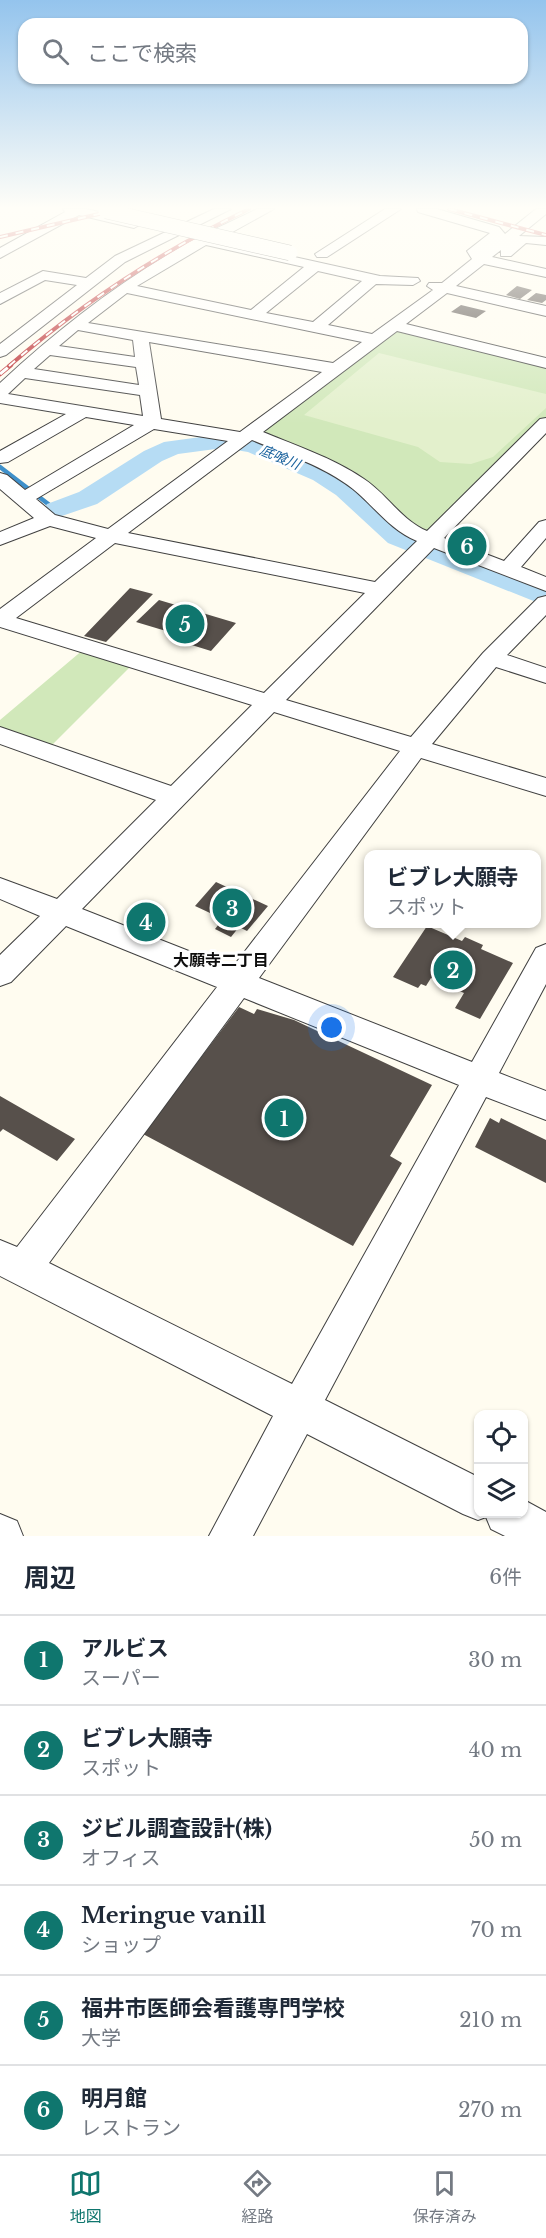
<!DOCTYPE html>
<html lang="ja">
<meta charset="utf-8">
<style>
body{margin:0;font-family:"Libre Baskerville","Noto Sans JP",serif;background:#f2f2f3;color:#1f2937}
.controls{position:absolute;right:18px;bottom:18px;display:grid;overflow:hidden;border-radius:12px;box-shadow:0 2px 4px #0004}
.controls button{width:54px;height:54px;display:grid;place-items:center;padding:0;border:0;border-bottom:2px solid #e0e1e3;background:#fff;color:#1f2937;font:30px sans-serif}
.you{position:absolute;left:332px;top:1028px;width:21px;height:21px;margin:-15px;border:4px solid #fff;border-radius:50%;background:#1a73e8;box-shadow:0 0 0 9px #1a73e833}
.badge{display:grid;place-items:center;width:39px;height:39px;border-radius:50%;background:#0f766e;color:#fff;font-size:20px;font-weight:700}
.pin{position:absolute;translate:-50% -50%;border:3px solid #fff;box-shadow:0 2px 6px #0006}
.popup{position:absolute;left:364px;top:850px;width:177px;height:78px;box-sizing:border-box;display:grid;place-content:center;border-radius:12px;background:#fff;filter:drop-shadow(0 2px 4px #0005);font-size:20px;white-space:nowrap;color:#747a83}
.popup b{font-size:22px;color:#1f2937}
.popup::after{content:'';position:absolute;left:50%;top:100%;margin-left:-12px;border:12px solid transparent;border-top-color:#fff}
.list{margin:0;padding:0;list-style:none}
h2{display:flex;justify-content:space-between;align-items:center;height:78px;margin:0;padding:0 24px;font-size:26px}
h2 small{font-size:20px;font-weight:400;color:#747a83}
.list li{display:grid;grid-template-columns:39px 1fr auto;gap:18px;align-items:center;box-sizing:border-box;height:90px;padding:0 24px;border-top:2px solid #e0e1e3}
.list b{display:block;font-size:22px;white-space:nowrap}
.list p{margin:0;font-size:20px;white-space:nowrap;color:#747a83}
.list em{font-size:20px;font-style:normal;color:#747a83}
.icon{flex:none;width:33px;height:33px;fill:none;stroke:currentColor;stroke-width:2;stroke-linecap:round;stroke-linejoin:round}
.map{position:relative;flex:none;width:546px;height:1536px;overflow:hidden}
.search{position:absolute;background:#fff;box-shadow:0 2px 4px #0004;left:18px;right:18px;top:18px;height:66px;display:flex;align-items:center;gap:15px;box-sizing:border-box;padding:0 21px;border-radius:18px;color:#747a83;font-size:22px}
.sheet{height:618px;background:#fff}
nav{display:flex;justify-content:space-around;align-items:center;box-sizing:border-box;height:84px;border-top:2px solid #e0e1e3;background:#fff;font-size:16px;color:#747a83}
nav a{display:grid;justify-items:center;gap:3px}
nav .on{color:#0f766e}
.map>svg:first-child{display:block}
.green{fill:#d1e8ba}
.pitch{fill:#e3f0cc}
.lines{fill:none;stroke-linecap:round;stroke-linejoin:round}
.stream{stroke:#3f90ca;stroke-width:4.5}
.river{fill:#b6dcf4;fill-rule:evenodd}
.building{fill:#57504b}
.minor-casing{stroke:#414141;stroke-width:2}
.minor{fill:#fff;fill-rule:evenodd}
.rail-far1-casing{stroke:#bb2a2e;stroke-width:4}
.rail-casing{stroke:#bb2a2e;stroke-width:4.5}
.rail-far1{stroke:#fff;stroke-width:2;stroke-dasharray:8;stroke-linecap:butt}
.rail{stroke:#fff;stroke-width:3;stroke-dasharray:10;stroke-linecap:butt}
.minor-bridge-casing{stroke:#414141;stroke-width:16;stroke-linecap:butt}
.minor-bridge{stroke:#fff;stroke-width:15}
.labels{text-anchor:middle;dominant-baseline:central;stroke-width:6;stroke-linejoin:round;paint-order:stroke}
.far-water-label{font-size:14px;font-style:italic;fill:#1a629d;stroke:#fff}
.neighbourhood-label{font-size:16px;font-weight:bold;fill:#0e0e0e;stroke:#fff}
</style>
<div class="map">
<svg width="546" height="1536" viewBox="0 0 546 1536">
<rect width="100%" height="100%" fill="#fffcf0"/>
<!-- green -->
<path class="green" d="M394,326L546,363V423L429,541L351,479L250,433Z
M84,649L131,666L46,751L0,735V720Z"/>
<!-- pitch -->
<path class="pitch" d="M379,353L546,394V408L493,457L471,464L440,462L418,447L304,415Z"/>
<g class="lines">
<!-- stream -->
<path class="stream" d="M0,467L56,510"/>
<!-- river -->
<path class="river" d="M223,434L263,441L331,470L354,483L408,531L546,587V606L388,543L336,495L313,480L248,452L223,448L178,454L162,461L97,504L56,518L47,516L43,510L47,504L79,492L144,451L164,442Z"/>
</g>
<!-- building -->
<path class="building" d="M517,286L532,290L520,299L506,295Z
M536,293L546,295V300L542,303L527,300Z
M461,305L486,311L476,318L451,312Z
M130,588L153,594L106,642L84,636Z
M159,600L236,623L211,651L182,642L186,637L136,622Z
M216,882L268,906L247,931L239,927L231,937L215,929L223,919L195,906Z
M427,926L462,941L465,937L483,945L481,949L513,963L480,1019L455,1008L464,993L431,978L426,986L421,984L418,988L393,977Z
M239,1007L254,1014L257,1009L294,1020L432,1085L390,1156L402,1163L353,1246L143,1134Z
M0,1096L75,1139L57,1161L3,1129L0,1132Z
M490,1118L499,1123L501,1118L546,1140V1183L475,1147Z"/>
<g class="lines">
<defs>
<path id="minor" d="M63,209H86L139,221L141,224L134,228L79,215L0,258V248L65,212Z
M214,209H231L125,262L6,355L0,357V344L77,285L45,280L0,304V293L43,271L86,278L115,256Z
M257,209H274L218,240L380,276L418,278L420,281L413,285L376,284L328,325L372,334L433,290L427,286L429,283H442L472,259L467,251L490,233L418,212L417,209H437L499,227L505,234L536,209H546V214L519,236L546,237V245L526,243L511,256H501V250L492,257L546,269V277L484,264L456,286L546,306V316L447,293L406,324L546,358V368L397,331L263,432C297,446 333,458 364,479C387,494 401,520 427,531L540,419L546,418V433L444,538L504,561L539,522L546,520V538L521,567L546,577V591L434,548L286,700L411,737L483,653L538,598L546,596V615L507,655L546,668V683L496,667L432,744L546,778V796L421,758L259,978L472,1062L536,948L546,944V984L499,1073L546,1091V1120L486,1097L325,1400L478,1477V1514H524V1500L546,1512V1536H505L491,1529L486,1517L478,1520L463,1514L307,1434L253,1536H209L273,1416L0,1276V1240L17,1247L217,987L66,926L11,982L0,986V955L40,916L0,899V878L57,899L156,800L0,744V727L171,786L252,705L0,627V609L96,538L50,526L0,545V532L34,518L0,489V473L7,475L25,490L134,425L86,417L8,462L0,463V451L66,414L0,403V383C55,332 113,286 179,248C204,233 231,222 257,209ZM206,245L304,267L251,310L137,286ZM318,271L362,281L313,322L266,313ZM127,293L362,342L333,363L88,323ZM78,330L133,340L135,357L59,346ZM149,342L322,372L240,432L161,419ZM50,355L136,367L139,385L34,369ZM25,378L140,395L143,416L8,394ZM154,429L228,441L108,529L55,515L36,499ZM252,440C285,454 324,466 353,489C375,507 390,530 417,541L375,582L128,533ZM115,543L365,593L264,693L16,618ZM274,712L400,751L232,968L82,909ZM244,998L459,1085L292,1384L49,1263Z
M385,209H401L327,257H317L315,254Z
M0,1514L17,1521L23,1536H0Z"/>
</defs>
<!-- minor casing -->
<use href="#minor" class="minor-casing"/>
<!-- minor -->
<use href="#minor" class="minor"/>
<defs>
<path id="rail-far1" d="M449,209L546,235
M0,237L120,209
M9,366C82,303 162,251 249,209"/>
<path id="rail" d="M0,374L11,365"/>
</defs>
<!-- rail-far1 casing -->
<use href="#rail-far1" class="rail-far1-casing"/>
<!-- rail casing -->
<use href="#rail" class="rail-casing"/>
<!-- rail-far1 -->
<use href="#rail-far1" class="rail-far1"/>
<!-- rail -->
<use href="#rail" class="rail"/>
<defs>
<path id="minor-bridge" d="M106,211L290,253"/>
</defs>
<!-- minor-bridge casing -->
<use href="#minor-bridge" class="minor-bridge-casing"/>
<!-- minor-bridge -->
<use href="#minor-bridge" class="minor-bridge"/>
</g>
<!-- sky -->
<linearGradient id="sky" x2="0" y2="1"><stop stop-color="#94c4ed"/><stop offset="0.49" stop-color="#fffef8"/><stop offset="1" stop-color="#fffef8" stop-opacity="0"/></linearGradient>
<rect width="546" height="424" fill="url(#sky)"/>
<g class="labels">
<!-- far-water labels -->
<g class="far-water-label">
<text transform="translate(280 457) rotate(23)">底喰川</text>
</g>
<!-- neighbourhood labels -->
<g class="neighbourhood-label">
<text x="221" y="960">大願寺二丁目</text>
</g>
</g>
</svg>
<div class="controls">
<button><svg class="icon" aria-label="locate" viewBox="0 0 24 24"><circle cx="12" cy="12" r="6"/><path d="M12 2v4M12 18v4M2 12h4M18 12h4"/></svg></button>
<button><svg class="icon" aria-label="layers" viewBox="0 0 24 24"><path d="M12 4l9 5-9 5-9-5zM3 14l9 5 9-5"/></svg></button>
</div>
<div class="you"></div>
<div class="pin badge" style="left:284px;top:1118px">1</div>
<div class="pin badge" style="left:453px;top:970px">2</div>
<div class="popup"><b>ビブレ大願寺</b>スポット</div>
<div class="pin badge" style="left:232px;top:908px">3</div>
<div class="pin badge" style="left:146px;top:922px">4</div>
<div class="pin badge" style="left:185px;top:624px">5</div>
<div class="pin badge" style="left:467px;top:546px">6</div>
<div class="search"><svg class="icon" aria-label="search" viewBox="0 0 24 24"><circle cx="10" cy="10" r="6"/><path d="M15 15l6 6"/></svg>ここで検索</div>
</div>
<section class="sheet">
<h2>周辺<small>6件</small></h2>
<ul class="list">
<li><span class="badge">1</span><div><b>アルビス</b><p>スーパー</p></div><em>30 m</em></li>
<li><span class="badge">2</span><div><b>ビブレ大願寺</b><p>スポット</p></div><em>40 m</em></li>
<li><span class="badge">3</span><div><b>ジビル調査設計(株)</b><p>オフィス</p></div><em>50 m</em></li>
<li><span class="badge">4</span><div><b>Meringue vanill</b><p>ショップ</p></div><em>70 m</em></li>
<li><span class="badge">5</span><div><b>福井市医師会看護専門学校</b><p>大学</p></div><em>210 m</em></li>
<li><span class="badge">6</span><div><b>明月館</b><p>レストラン</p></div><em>270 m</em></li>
</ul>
</section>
<nav>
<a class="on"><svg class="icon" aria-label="map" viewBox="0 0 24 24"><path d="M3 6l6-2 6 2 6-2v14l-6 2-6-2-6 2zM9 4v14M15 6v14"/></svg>地図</a>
<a><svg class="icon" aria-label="directions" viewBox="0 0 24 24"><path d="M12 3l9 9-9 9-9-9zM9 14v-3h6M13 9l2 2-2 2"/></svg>経路</a>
<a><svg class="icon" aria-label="saved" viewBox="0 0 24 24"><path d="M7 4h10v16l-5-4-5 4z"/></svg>保存済み</a>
</nav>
